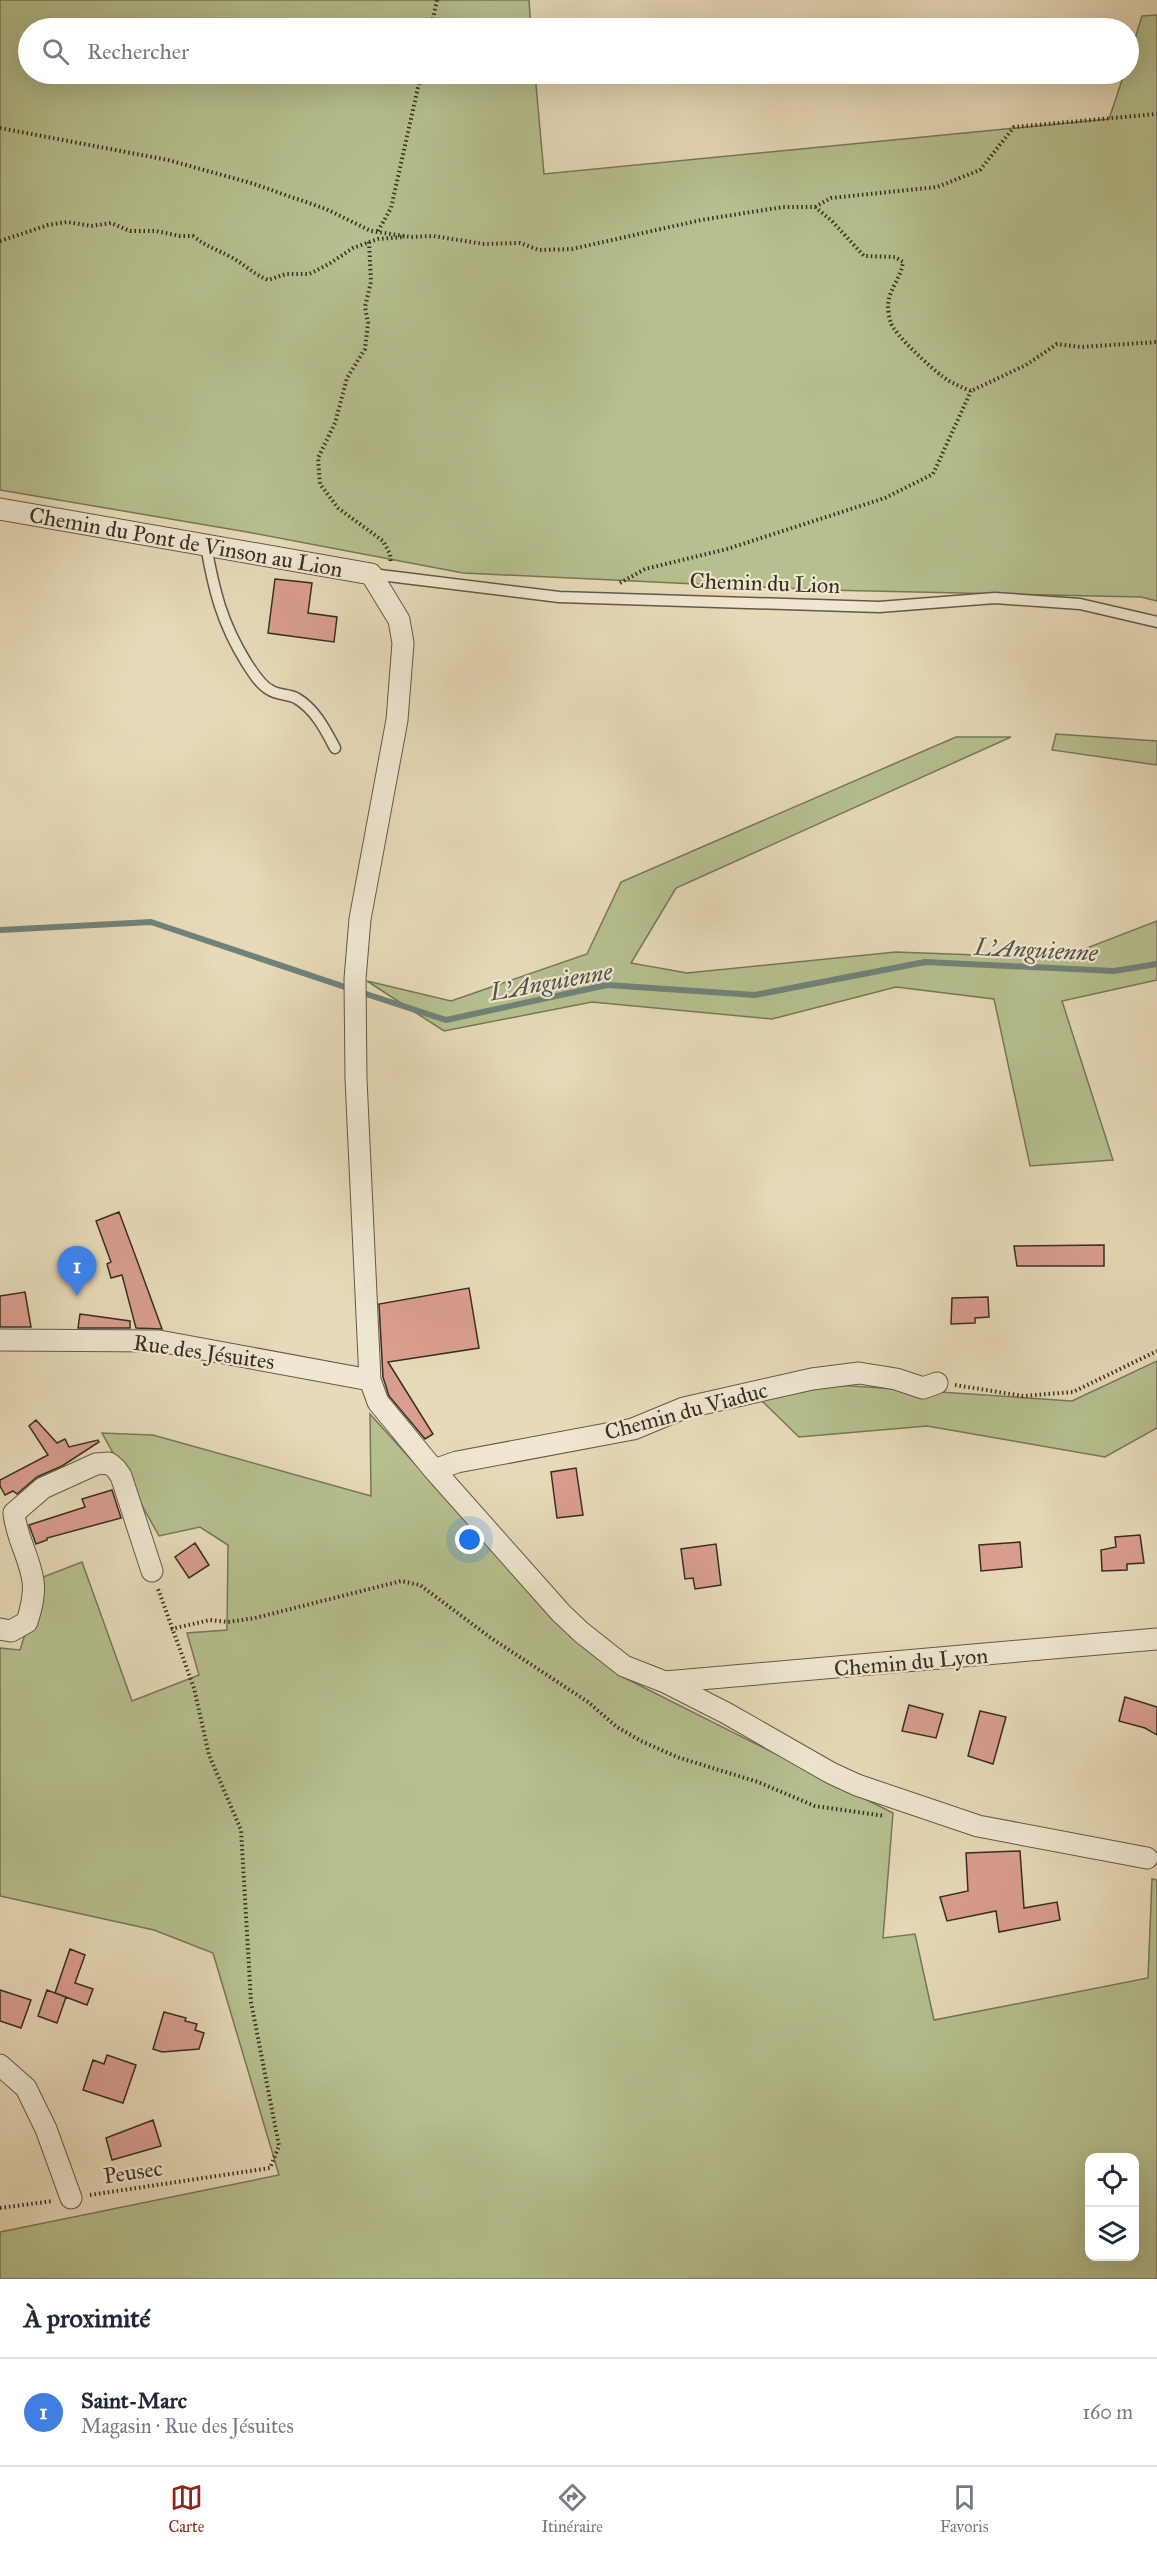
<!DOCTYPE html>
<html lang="fr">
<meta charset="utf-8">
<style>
body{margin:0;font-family:"IM FELL Great Primer",serif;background:#f2f2f3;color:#1f2937}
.controls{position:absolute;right:18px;bottom:18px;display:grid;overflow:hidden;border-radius:12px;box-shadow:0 6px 24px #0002}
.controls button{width:54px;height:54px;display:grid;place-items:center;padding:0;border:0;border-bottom:2px solid #e0e1e3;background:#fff;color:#1f2937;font:30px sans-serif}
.you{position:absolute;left:470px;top:1540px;width:21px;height:21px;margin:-15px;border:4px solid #fff;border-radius:50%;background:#1a73e8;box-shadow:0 0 0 9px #1a73e833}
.badge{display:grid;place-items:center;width:39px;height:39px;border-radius:50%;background:#8f2418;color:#fff;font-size:20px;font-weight:700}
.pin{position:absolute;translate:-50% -50px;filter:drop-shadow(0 2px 3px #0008)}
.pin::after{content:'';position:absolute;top:32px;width:21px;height:18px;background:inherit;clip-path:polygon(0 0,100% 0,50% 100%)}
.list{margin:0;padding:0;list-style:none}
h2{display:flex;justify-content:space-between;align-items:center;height:78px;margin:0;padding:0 24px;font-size:26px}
h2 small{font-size:20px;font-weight:400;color:#747a83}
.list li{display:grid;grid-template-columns:39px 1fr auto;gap:18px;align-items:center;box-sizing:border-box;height:108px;padding:0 24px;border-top:2px solid #e0e1e3}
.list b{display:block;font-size:22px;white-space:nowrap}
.list p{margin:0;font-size:20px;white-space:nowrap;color:#747a83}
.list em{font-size:20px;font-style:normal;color:#747a83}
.icon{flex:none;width:33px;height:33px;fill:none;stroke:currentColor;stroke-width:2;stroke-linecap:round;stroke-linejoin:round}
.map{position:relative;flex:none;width:1157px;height:2279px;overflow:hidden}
.search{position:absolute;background:#fff;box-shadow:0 6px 24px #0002;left:18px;right:18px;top:18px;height:66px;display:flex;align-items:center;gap:15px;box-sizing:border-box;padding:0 21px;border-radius:33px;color:#747a83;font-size:22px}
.sheet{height:186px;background:#fff}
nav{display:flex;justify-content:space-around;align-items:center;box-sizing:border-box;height:84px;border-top:2px solid #e0e1e3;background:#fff;font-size:16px;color:#747a83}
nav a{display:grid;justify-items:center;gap:3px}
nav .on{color:#8f2418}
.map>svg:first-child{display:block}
.green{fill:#b6c08f;stroke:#777758;stroke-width:1.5;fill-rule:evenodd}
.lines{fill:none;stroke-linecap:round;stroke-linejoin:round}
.stream{stroke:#718279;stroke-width:6}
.building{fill:#da9e90;stroke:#382e21;stroke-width:1.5}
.service-casing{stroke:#645947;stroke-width:13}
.minor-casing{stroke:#645947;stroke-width:23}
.path{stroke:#382e21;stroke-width:4;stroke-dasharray:1.5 3;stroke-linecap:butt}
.service{stroke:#efe7d1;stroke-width:10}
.minor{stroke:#efe7d1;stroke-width:21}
.labels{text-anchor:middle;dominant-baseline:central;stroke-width:4.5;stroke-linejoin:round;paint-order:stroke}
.street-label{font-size:22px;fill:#382e21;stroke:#efe7d1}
.water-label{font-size:24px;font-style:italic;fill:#505146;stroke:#efe7d1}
</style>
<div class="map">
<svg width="1157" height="2279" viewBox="0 0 1157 2279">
<rect width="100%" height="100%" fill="#e7dab8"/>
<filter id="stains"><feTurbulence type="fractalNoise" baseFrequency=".00333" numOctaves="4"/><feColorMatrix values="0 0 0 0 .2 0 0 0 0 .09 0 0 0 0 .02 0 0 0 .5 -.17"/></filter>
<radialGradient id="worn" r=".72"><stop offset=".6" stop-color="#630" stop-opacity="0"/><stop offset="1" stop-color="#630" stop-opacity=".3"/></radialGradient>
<!-- green -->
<path class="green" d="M0,0H529L531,28H28V74H535L544,174L1109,119L1124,74H1128L1129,58L1142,16L1157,15V601L1141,597L825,590L463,573L247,532L0,490Z
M1056,734L1157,741V765L1052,750Z
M956,737H1011L676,888L631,963L687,973L896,952L1061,958L1157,921V980L1062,1001L1113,1160L1030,1166L994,999L896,987L772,1019L592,1002L444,1031L367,981L451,1001L587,954L621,882Z
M1157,1361V1428L1105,1457L927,1426L799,1437L760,1399L822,1384L1072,1401Z
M370,1414L566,1631L621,1676L893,1813L883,1938L915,1934L934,2020L1148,1978L1152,1879L1157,1880V2279H0V2232L279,2175L213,1953L154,1930L0,1896V1648L20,1650L43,1577L82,1562L132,1701L199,1675L187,1633L227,1630L228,1545L200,1527L159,1536L102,1433L153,1435L371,1496ZM1090,2158H1134V2256H1090Z"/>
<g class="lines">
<!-- stream -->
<path class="stream" d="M0,930L151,922L351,989
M360,992L446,1020L607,985L755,995L925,962L1114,971L1157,964"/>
</g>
<!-- building -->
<path class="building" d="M275,579L312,583L308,613L337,617L334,642L268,633Z
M119,1212L135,1255L162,1329L136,1328L122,1275L111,1278L107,1264L111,1262L96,1221Z
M1104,1245V1266H1017L1014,1246Z
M469,1288L479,1348L388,1362L433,1434L425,1439L389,1396L383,1377L379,1304Z
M25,1292L31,1327H0V1296Z
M988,1297L989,1317L975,1318V1323L951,1324L952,1298Z
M80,1314L130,1321V1328H78Z
M36,1420L57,1443L65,1439L69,1447L98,1440L99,1442L62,1466L37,1477L17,1494L13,1491L5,1495L0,1486V1480L48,1455L29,1426Z
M576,1468L583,1515L557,1518L551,1472Z
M112,1490L121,1518L47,1538V1540L36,1544L29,1525L85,1507L82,1499Z
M1140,1535L1144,1563L1127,1564V1570L1102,1571L1101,1550L1116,1547L1115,1537Z
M1020,1542L1022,1567L981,1571L979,1545Z
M195,1543L209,1565L189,1578L175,1557Z
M716,1544L721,1585L695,1589L693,1578L685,1579L681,1549Z
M1125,1697L1157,1707V1735L1145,1728L1119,1721Z
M909,1705L943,1714L936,1738L902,1731Z
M980,1711L1006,1717L993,1764L968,1756Z
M1020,1851L1024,1908L1057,1902L1060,1920L999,1932L996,1911L947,1921L940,1897L968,1891L966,1853Z
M70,1949L85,1955L75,1983L93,1989L87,2005L55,1993Z
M0,1990L31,2000L21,2028L0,2021Z
M47,1990L66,1997L57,2023L38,2016Z
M164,2012L186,2018L185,2021L197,2024L195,2030L204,2033L199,2049L162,2052L153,2049Z
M107,2055L136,2065L123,2103L83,2090L93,2060L104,2064Z
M153,2120L161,2146L112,2160L106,2138Z"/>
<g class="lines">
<defs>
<path id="service" d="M206,546C214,591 222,623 246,662C252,671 260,685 270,690C277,695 288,694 296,698C315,709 325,729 335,748
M372,574L559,597L879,607L995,598L1080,604L1157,622"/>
<path id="minor" d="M0,509L371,574L399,620L403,643L397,720L360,919L355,979L356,1079L370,1380L378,1402L434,1470L561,1613L581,1632L624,1666L665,1682L726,1713L831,1773L857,1785L978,1826L1147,1858
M0,1340L159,1341L370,1380
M434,1470L457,1462L633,1429L684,1408L812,1379L859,1373L896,1379L923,1388L937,1383
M0,1629L11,1631L27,1622C31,1609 35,1595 33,1581C30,1558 16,1537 14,1513L43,1488L96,1464L109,1463L116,1469L121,1476L152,1571
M665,1682L1157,1639
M0,2065L26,2088L46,2129L71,2198"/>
</defs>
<!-- service casing -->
<use href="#service" class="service-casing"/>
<!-- minor casing -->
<use href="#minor" class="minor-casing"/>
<!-- path -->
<path class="path" d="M431,28L437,0
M0,128L168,160L251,183L326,209L371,231L411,237L433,236L484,244L520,243L539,250L572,249L701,220L783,207H815L832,221L864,256L895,257L903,262C901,278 889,289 888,305C888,310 889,318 891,323C894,334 932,369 942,376C951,383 961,387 971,391L1026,365L1057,344L1081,347L1157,342
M815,207L831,198L937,187L980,170L1014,127L1157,114
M378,231L391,208L421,74
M0,241L48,225L67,222L91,226L111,223L130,231H156L180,236H193C207,247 216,249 231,257C244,264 253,274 268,280L286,274H309L329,264L353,248L378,239L405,237
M369,242L371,282L365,307L368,323L365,349L347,378L335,423L318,458L320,484L338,508L383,541L390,554L391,564
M620,583L645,569L727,549L885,498L933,474L971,391
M955,1385L1023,1396L1073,1392L1157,1351
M171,1629L210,1620L228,1622L255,1618L401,1581L420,1585L491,1638L588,1702L617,1727L641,1741L677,1757L758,1782L815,1806L885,1816
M90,2195L270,2168L279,2146L251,2002L241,1830L209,1755L194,1688L158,1589
M0,2208L53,2201"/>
<!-- service -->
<use href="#service" class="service"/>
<!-- minor -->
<use href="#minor" class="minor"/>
</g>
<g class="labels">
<!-- street labels -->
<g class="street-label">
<text transform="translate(186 542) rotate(10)">Chemin du Pont de Vinson au Lion</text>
<text transform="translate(765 583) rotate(2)">Chemin du Lion</text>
<text transform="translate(204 1352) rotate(8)">Rue des Jésuites</text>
<text transform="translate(686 1411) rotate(-15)">Chemin du Viaduc</text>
<text transform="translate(911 1662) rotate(-5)">Chemin du Lyon</text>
<text transform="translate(133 2172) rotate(-8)">Peusec</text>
</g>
<!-- water labels -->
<g class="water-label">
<text transform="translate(1036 950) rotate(3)">L'Anguienne</text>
<text transform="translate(551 982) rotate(-10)">L'Anguienne</text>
</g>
</g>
<rect width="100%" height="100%" filter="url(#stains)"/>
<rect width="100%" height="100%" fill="url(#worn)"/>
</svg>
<div class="controls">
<button><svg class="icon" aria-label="locate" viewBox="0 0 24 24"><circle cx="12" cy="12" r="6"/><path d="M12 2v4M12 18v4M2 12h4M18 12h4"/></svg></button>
<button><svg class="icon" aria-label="layers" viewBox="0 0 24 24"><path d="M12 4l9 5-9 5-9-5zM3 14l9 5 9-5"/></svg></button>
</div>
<div class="you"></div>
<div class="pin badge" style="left:77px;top:1296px;background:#3f7fe0">1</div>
<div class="search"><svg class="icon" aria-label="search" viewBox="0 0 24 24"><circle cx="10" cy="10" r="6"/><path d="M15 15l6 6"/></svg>Rechercher</div>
</div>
<section class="sheet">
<h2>À proximité<small></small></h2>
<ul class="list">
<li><span class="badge" style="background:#3f7fe0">1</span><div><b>Saint-Marc</b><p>Magasin · Rue des Jésuites</p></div><em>160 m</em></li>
</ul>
</section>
<nav>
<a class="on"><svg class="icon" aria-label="map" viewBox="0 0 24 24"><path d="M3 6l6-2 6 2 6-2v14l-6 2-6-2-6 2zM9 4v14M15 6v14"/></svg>Carte</a>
<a><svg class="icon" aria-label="directions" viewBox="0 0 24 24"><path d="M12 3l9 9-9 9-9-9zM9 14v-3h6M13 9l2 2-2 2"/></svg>Itinéraire</a>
<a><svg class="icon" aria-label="saved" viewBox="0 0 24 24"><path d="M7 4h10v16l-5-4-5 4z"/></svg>Favoris</a>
</nav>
